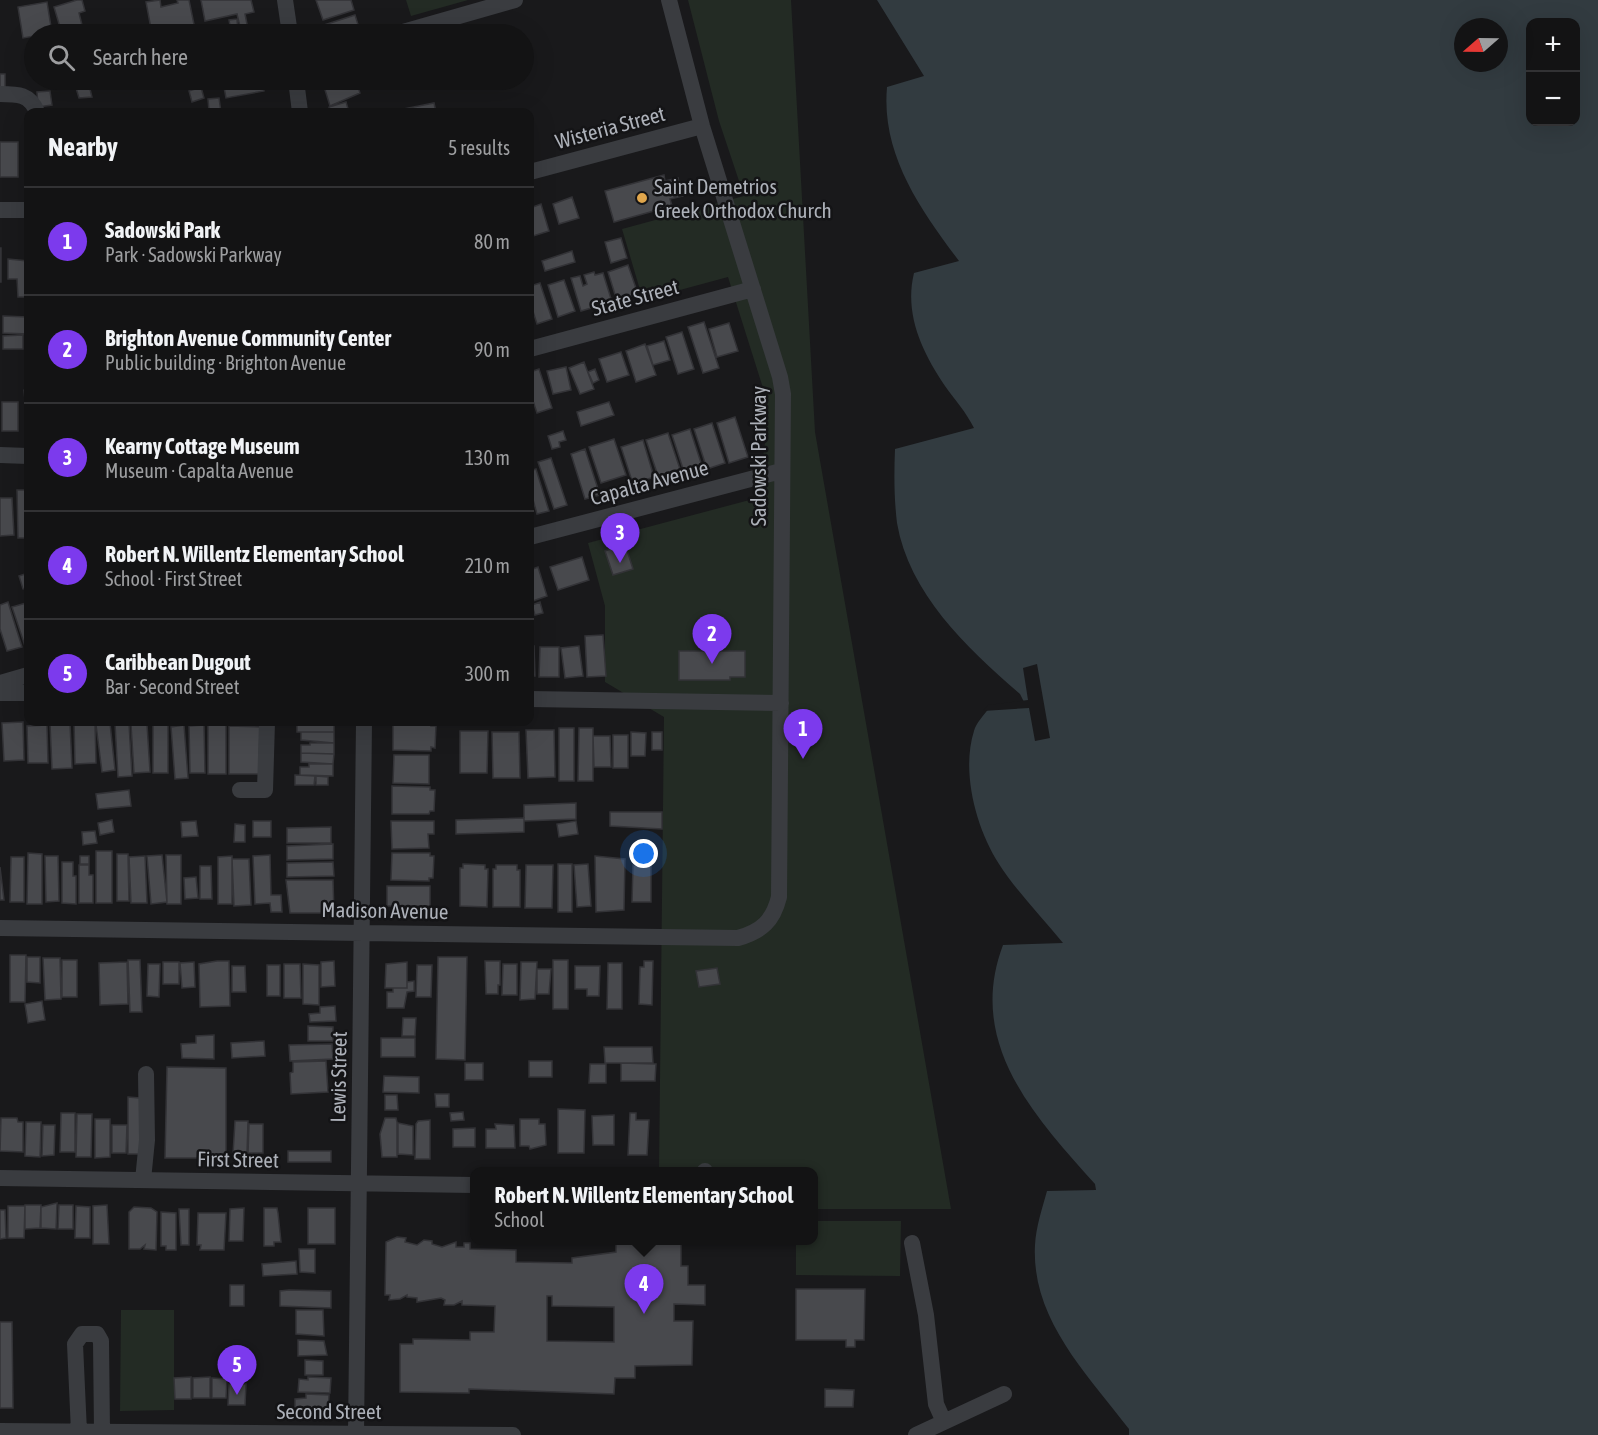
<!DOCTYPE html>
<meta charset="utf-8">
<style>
body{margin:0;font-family:"Asap Condensed",sans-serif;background:#1c1c1d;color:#f1f3f6}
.controls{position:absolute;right:18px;top:18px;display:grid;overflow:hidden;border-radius:12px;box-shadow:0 6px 24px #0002}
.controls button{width:54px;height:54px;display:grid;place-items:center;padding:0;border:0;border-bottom:2px solid #323234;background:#131314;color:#f1f3f6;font:30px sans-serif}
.compass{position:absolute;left:1454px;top:18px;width:54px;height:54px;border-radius:50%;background:#131314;box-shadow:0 6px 24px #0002;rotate:250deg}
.you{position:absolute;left:644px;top:854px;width:21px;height:21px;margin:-15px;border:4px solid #fff;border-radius:50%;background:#1a73e8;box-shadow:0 0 0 9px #1a73e833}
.badge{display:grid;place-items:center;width:39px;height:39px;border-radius:50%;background:#7c3aed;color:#fff;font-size:20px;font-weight:700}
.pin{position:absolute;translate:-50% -50px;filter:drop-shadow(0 2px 3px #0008)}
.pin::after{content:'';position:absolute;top:32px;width:21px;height:18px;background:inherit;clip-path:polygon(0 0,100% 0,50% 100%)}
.popup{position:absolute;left:470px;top:1167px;width:348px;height:78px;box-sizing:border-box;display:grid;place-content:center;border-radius:12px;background:#131314;filter:drop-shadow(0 2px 4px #0005);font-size:20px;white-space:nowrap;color:#9d9ea0}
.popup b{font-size:22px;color:#f1f3f6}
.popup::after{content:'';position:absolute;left:50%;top:100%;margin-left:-12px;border:12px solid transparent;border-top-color:#131314}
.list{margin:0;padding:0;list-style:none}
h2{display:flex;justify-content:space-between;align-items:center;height:78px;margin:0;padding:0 24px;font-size:26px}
h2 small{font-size:20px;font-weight:400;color:#9d9ea0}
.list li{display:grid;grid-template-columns:39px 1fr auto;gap:18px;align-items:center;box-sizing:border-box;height:108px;padding:0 24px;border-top:2px solid #323234}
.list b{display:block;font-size:22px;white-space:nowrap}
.list p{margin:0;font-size:20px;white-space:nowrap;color:#9d9ea0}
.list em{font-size:20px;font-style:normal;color:#9d9ea0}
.icon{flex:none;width:33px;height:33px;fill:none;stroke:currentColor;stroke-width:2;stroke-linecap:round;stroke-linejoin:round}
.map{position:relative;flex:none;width:1598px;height:1435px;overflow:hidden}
.search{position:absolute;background:#131314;box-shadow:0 6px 24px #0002;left:24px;top:24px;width:510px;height:66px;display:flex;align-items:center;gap:15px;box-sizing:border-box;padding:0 21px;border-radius:33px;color:#9d9ea0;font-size:22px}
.panel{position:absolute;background:#131314;box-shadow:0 6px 24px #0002;left:24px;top:108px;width:510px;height:618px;border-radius:12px}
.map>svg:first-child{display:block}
.green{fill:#232b24}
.water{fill:#323b40;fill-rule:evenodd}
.pier{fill:#19191b}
.building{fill:#48494d;stroke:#333337;stroke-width:1.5;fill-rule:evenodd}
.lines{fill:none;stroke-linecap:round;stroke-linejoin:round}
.minor{stroke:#3a3c40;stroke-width:16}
.poi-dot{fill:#e0a64c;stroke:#141416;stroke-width:2}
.labels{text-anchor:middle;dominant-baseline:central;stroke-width:5;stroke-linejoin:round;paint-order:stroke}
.street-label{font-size:21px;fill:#adb1b9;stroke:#141416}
.poi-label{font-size:21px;fill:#adb1b9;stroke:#141416;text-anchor:start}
</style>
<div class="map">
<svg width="1598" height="1435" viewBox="0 0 1598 1435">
<rect width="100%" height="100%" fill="#19191b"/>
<!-- green -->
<path class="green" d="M406,0H468L411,16Z
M688,0H791L815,432L951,1209H814L813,1172L659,1171L664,717L605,682V606L588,543L757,498L765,443L763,388L728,277L643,300L622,229L744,196L719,121Z
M814,1221H901L900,1276L796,1275V1241L813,1240Z
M121,1310H174V1410L120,1411Z"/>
<!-- water -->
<path class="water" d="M877,0H1598V1435H1129V1429C1087,1374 1031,1319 1035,1245C1036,1227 1042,1209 1047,1191L1096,1190L1095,1184C1034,1116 966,1043 1003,945L1063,943C1042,917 1017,892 999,864C976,828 961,772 974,731C976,723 984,715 989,708L1024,702L1020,694C968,649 909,594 897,523C894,498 894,474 895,449L974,428C966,412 955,400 945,386C922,352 904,314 914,273L959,261C920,209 881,154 887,87L924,76ZM1530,22H1576V122H1530ZM1463,27H1499V63H1463Z"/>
<!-- pier -->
<path class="pier" d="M1037,664L1050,738L1035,741L1029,708L983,711L988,705L1028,700L1023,668Z"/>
<!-- building -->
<path class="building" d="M77,0H82L85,11L79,13L83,29L70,34H62L54,7Z
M160,0L161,7L178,3L177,0H189L196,34H152L146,2Z
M201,0H251L254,12L245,14L248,29L241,31L237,14L205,21Z
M316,0H351L354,10L323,20Z
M47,2L52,33L23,38L18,7Z
M355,15L361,34H327L324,25Z
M237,19L238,31L231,32L229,20Z
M0,74H5V89L0,90Z
M236,80H261L264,91L226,98L223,82Z
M322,80H359L356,81L360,93L330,106Z
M89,85L92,97L79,98L76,88Z
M201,87L204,98L192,102L189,91Z
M50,91L52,105L38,107L37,92Z
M219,98L221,112H209L208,99Z
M346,102L349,112H330L329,107Z
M434,103L436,112H393V111Z
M0,142H18V177H0Z
M664,175L665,181L678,178L683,196L670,199L672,206L614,222L605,191Z
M572,197L579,218L559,224L553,204Z
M541,204L549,231L530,237V208Z
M621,238L627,258L611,263L605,242Z
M0,248H1V282H0Z
M572,251L575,262L545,271L542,261Z
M8,259L28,261V297H18L17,279H8Z
M628,265L638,294L617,301L608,272Z
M594,272L595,275L603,273L612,302L581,311L571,278L580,276L583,286L587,284L584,275Z
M564,280L575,311L558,317L548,285Z
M540,283L552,319L537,324L530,302V286Z
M3,316L28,317V334L3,333Z
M704,322L719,368L703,373L688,327Z
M729,323L738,351L717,357L709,329Z
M682,332L694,369L678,374L666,337Z
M23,335V349H3V336Z
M664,341L670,360L653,365L647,346Z
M645,344L656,375L636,382L626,351Z
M621,352L629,375L607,382L599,359Z
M584,362L594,389L580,394L569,368Z
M566,367L571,390L553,394L547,371Z
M539,369L552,408L537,413L530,392V372Z
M595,369L599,380L593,383L588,372Z
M28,389V431L24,390Z
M2,402H18V431H2Z
M609,402L614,415L581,426L577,412Z
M735,417L748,457L729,463L717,423Z
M712,423L725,463L707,469L694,429Z
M690,429L703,469L685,475L672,435Z
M563,431L566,440L559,442L560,447L552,449L548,436Z
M668,433L680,469L658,476L646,440Z
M614,439L626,475L601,483L589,447Z
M643,440L654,477L633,484L621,447Z
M585,449L600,495L585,499L571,454Z
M551,458L567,505L554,509L538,462Z
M536,469L549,511L537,514L530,489V471Z
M17,490H28V538H18Z
M0,498H12L14,535L0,536Z
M625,544L633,569L613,575L605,551Z
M582,557L589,580L558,590L550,567Z
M538,567L547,596L533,601L530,590V570Z
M28,573V588L23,589L19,576Z
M8,602L22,647L7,651L0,629V605Z
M540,602L543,613L535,615L532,605Z
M26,603L28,645L25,646L12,607Z
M603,635L606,676L587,677L585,636Z
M530,646H534L535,676H530Z
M579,646L583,676L565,678L561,648Z
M540,647H559V677H539Z
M679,651H745V677H730V680H679Z
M23,722L24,760L4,761L2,723Z
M74,722H95L96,763L75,764Z
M297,722H334V732H297Z
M70,723L72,768L52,769L50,724Z
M110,723L115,770L102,772L96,725Z
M129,723L132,776L118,777L115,724Z
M393,723H431V726H436L435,748L431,747V751L393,750Z
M147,724L150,772L134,773L131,725Z
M47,725L48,763H28L27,726Z
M153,725H168V773H153Z
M184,725L188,778L175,779L171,727Z
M204,725L205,773H190L189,726Z
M208,725H226V774H208Z
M229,726L260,727L259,774H229Z
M559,728H574V781H559Z
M579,728H593V781H578Z
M526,730H554L555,777L528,778Z
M460,731H488L487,773H460Z
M301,732H334V743L301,740Z
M492,732H519L520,778H493Z
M631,732L646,733L645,756H631Z
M652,732H662V750H652Z
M613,735H628V768H613Z
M593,736H610L611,767H594Z
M310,743H334V754L301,753V745H310Z
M301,753L334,754L333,764L301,762Z
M394,755H429V784L393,783Z
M309,764H333V776L300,775V767H309Z
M295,775L315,776L314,785H295Z
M316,776L328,777V785H316Z
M392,786L430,787V790H435L434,811H430L429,814H392Z
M129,790L131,806L98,809L96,794Z
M576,803V819L524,821V805Z
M610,812H662V829L610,826Z
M524,818V832L456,834V820Z
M112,820L114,832L100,835L98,823Z
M196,821L198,836L182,837L181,822Z
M253,821H271V837H253Z
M391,821H434V834H428L429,848L392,849Z
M576,821L578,834L559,837L557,824Z
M235,824L245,825V842H234Z
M331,827V843H287V828Z
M95,831L97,843L83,845L82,832Z
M333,844V859L287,860V846Z
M96,851H112V903H96Z
M28,853L42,854V904H27Z
M392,853H430V856H434L433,878H429V881L391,880Z
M117,854H128L129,901H117Z
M162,855L167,902L151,904L147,856Z
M166,855H181V904H167Z
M270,855L271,895H281L282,912H271L270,903L255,904L253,856Z
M45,856H58L59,901L46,902Z
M80,856H89V864H80Z
M145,856L147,903H131L129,857Z
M232,856V904H218V857Z
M595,856L625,859L624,910L596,912Z
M11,857H24V902H10Z
M232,859H249L251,905L234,906Z
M62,862H73V876H76V904L62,903Z
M333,862L334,876L287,877V863Z
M463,864L485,865V869H488L487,907L460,906V868H463Z
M558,864H572V912H558Z
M588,864L591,906L577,907L574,865Z
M79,865H89V875H93V903H79Z
M496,865H517V870H520V907H493V869H496Z
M526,865H553L552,908H525Z
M633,865H651V902H632Z
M200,866H211L212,899H200Z
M0,867L4,900H0Z
M196,877L198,898L185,899L184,878Z
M286,880H333L334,913H290Z
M387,886H430V906H387Z
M10,955H26L25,1002H10Z
M27,957H40V983L27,982Z
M438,957H467L465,1060L436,1059Z
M43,958H60L61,999L45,1000Z
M62,960H77V997H62Z
M128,960H140L142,1012H130Z
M553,960H568V1009H553Z
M217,961H229L230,1006L200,1007L199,964Z
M334,961L335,986L321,987V962Z
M485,961H500V985H498V994H486Z
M644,961H653L652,1005L639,1004L640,967H644Z
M127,962L128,1004L100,1005L99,963Z
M163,962H179V984H163Z
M194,962L195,987L182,988L180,963Z
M407,962V988H385L386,964Z
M521,962H537L535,999L520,1000Z
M608,963H622V1009H607Z
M148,964H160L159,997L147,996Z
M284,964H300L301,998H284Z
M303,964L319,965V1005L303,1004Z
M503,964H517V995H502Z
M267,965H280V996H267Z
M417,965H432L431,997H416Z
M232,966H245L246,992H232Z
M575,966H600L599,996H587V989H575Z
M717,968L720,984L699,987L696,971Z
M537,969H551L549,994H537Z
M414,981V991L407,992L404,1008H387V992H393V988H407V982Z
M42,1001L45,1020L28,1023L25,1004Z
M335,1006L336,1021L310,1022L309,1014L320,1013V1007Z
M403,1018H416L415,1036H402Z
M308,1026L333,1027V1041H308Z
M214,1035V1059L182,1058L181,1044L196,1043V1036Z
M381,1038H415V1057H381Z
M264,1041L265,1056L232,1058L231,1043Z
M332,1044L333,1059L290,1061L289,1045Z
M604,1047H652L653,1063H605Z
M326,1061L328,1092L291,1094L290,1073L293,1072V1062Z
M529,1061H552V1077H529Z
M465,1063H483V1080H465Z
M621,1063L656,1064L655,1081H621Z
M590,1064H606V1083H589Z
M167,1067L226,1068V1158H165Z
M384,1076L419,1077V1093L383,1092Z
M435,1094H449V1107H436Z
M385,1095H397L398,1110H385Z
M128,1097L140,1098V1154H128Z
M558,1109L585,1110L584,1153H558Z
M463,1112L464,1120L451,1121L450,1113Z
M61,1113H75V1152H60Z
M630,1113H636V1120H649L647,1155H628Z
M77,1114H92L91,1157H76Z
M614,1115V1145H593L592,1116Z
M1,1118H17L18,1122H23V1152L0,1151Z
M385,1118H396L397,1122V1157H382L380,1134Z
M95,1119H110V1157L95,1158Z
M520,1119H539V1124H545L546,1145L530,1149L529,1146H520Z
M430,1120V1159H415L416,1124L418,1121Z
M235,1121H248L247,1154H233Z
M26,1122H41L40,1157L25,1156Z
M398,1123L413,1126V1155L398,1154Z
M249,1124H263V1153H248Z
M495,1124L514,1125L515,1148H486V1129H496Z
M43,1125H55L54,1155L42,1156Z
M112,1125H127L126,1153H112Z
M475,1128V1147H453V1129Z
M288,1151H331V1162H288Z
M57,1203L56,1229L41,1228V1207Z
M25,1205H41L40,1228L25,1229Z
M59,1205H73V1229H58Z
M107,1205L109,1244H93V1206Z
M8,1206H25L24,1238H8Z
M76,1206L90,1207V1238H75Z
M134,1207L151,1208L157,1212L156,1250L144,1249L145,1245L140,1249H129V1212Z
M244,1208L243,1241H229L230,1209Z
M264,1208H277L278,1213L281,1242H274V1246H264Z
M308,1208H335V1244H308Z
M179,1209H189V1245H181Z
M0,1210H5L6,1238L0,1239Z
M161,1212L176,1213V1250H166V1246H161Z
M198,1213H226L224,1250H200L201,1245H197Z
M397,1237L406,1238L405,1242L417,1245L424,1240L432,1241V1244L442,1247L456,1242V1247H464V1243H470V1249L516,1250V1262L572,1263V1258L616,1252V1240H681V1266H688V1285H705V1305L674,1304V1321H693L692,1365L635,1366V1378H615L614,1394L469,1389V1393L400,1392V1344H413V1339L470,1340V1332H494L495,1306L462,1305V1301L454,1305H444L445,1300L441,1298L417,1302V1298L407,1297V1295L400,1299L389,1300L390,1295H385L386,1242ZM547,1296H552V1306L614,1307V1342L547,1341Z
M299,1249H315V1273L300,1272Z
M296,1261L297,1274L263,1276L262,1264Z
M230,1285H244V1306H230Z
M796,1289H865L864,1340H855V1347H846V1340H796Z
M289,1290L331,1291V1308L280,1306V1291Z
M296,1310H323L324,1336L296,1334Z
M0,1322H12L13,1408H0Z
M298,1340L324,1341L327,1355L298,1356Z
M305,1360L323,1361V1375H305Z
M191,1377V1399H175L174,1378Z
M210,1377V1398H193V1378Z
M308,1377L331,1378L330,1393L298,1392L299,1379L308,1380Z
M212,1378L227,1379L226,1398H212Z
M229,1384H246L245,1405H228Z
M825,1389L854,1390L853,1407H825Z
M306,1394L329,1395L328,1411L295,1409V1399L306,1398Z"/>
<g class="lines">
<!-- minor -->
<path class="minor" d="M285,0L290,34
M396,34L515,0
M296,80L300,112
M0,94C18,94 30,94 37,112
M530,172L702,126
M0,210H28
M530,349L753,289
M0,455L28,456
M530,537L781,471
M0,683L28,675
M0,693H28
M530,699L781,703
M240,790H265L267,722
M0,928L738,938C762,931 773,921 779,897L783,394L780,377L702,126L669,0
M704,1172L705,1171
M0,1178L474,1185
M143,1180L147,1140L146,1074
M912,1243L926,1315L936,1404L944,1422
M0,1431L513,1435
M79,1432L75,1344L82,1334H97L101,1341L102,1432
M356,1434L364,722
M916,1435L1004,1394"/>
</g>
<!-- markers -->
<circle class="poi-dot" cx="642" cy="198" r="6"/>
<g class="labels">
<!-- street labels -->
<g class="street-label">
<text transform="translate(610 127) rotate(-15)">Wisteria Street</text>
<text transform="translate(635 297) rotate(-15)">State Street</text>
<text transform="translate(758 456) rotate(-90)">Sadowski Parkway</text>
<text transform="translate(649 482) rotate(-15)">Capalta Avenue</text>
<text transform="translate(385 910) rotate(1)">Madison Avenue</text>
<text transform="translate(338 1077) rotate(-89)">Lewis Street</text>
<text transform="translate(238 1159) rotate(1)">First Street</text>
<text x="329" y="1411">Second Street</text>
</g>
<!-- poi labels -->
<g class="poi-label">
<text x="654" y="186">Saint Demetrios<tspan x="654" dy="24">Greek Orthodox Church</tspan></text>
</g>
</g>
</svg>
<div class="controls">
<button>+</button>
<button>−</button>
</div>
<svg class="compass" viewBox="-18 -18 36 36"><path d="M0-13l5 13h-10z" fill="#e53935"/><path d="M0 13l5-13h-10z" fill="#9d9ea0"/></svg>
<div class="you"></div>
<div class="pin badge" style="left:803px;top:759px">1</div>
<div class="pin badge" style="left:712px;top:664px">2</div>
<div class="pin badge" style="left:620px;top:563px">3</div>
<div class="pin badge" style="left:644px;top:1314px">4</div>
<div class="popup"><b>Robert N. Willentz Elementary School</b>School</div>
<div class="pin badge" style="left:237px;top:1395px">5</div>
<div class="search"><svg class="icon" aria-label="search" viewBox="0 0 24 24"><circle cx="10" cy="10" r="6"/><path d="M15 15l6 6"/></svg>Search here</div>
<section class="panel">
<h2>Nearby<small>5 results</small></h2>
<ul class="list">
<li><span class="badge">1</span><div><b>Sadowski Park</b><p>Park · Sadowski Parkway</p></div><em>80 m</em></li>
<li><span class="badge">2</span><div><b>Brighton Avenue Community Center</b><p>Public building · Brighton Avenue</p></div><em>90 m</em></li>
<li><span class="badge">3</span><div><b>Kearny Cottage Museum</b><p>Museum · Capalta Avenue</p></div><em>130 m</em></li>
<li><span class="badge">4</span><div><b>Robert N. Willentz Elementary School</b><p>School · First Street</p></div><em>210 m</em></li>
<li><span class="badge">5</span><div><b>Caribbean Dugout</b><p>Bar · Second Street</p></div><em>300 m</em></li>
</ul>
</section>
</div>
